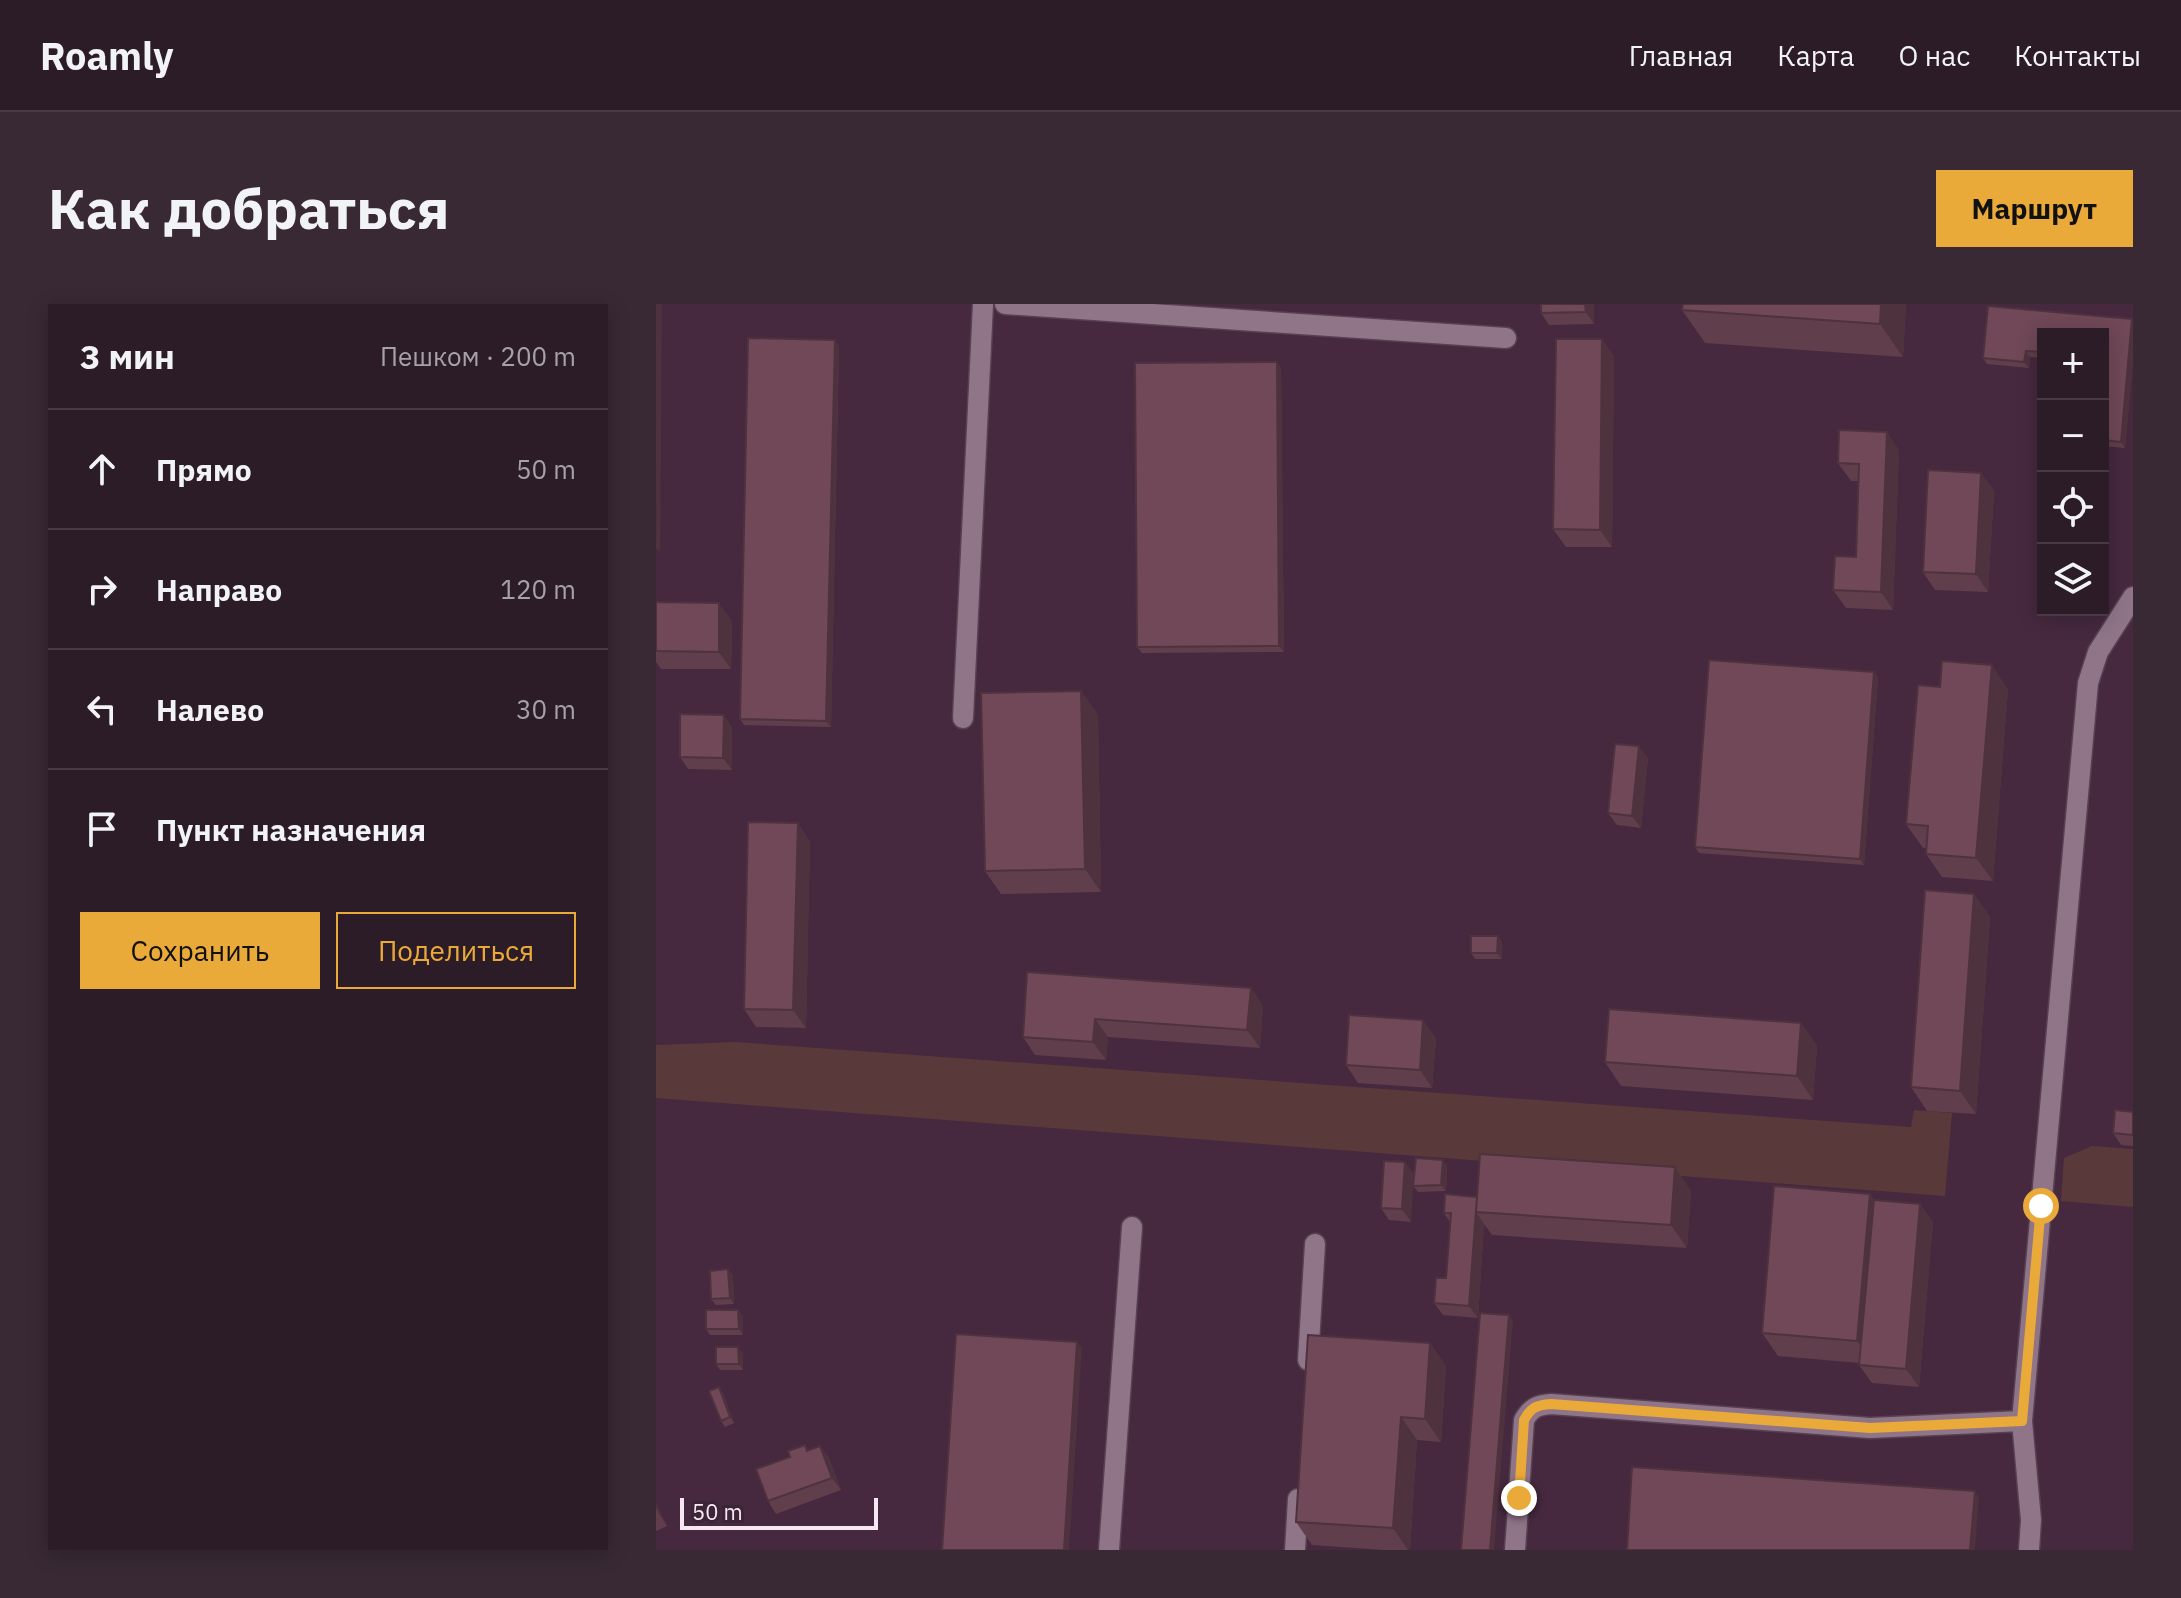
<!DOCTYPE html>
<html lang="ru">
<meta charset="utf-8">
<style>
body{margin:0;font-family:"IBM Plex Sans",sans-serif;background:#382934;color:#f1f3f6}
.controls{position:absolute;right:24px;top:24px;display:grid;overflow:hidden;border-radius:0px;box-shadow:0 4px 20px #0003}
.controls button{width:72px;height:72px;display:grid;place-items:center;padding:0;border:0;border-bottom:2px solid #483a45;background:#2c1c28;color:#f1f3f6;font:40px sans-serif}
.scale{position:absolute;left:24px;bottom:20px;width:198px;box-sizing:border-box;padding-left:8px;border:4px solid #f6e7f2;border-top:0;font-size:22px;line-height:28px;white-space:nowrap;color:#f6e7f2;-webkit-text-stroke:6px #3b2536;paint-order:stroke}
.stop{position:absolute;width:24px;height:24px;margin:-18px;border:6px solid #eaaa39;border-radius:50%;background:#fff}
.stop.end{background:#eaaa39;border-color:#fff;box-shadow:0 2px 8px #0008}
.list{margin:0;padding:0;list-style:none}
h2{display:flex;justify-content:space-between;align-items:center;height:104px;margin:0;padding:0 32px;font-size:34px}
h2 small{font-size:26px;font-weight:400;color:#a6a1a8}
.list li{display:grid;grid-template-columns:52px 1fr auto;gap:24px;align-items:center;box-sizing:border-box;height:120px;padding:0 32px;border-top:2px solid #483a45}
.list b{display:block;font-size:30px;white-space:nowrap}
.list em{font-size:26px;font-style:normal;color:#a6a1a8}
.actions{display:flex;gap:16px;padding:24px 32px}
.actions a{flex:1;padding:18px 0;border:2px solid #eaaa39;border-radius:0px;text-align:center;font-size:28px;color:#eaaa39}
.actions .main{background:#eaaa39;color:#111}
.icon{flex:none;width:44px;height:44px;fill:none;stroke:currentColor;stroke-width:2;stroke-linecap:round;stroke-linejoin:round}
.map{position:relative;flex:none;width:1477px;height:1246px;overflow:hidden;border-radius:0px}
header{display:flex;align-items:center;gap:48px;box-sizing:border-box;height:112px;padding:0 40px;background:#2c1c28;border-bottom:2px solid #483a45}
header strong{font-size:38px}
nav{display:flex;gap:44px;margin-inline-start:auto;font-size:28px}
.intro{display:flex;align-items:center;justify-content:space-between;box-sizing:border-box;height:192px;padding:0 48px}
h1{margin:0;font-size:56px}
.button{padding:20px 36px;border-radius:0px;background:#eaaa39;color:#111;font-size:28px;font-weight:700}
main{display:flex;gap:48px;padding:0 48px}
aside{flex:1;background:#2c1c28;border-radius:0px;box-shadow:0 4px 20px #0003}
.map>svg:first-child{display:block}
.built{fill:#46293f;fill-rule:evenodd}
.green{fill:#59393a}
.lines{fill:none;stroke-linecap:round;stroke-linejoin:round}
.minor-casing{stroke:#554150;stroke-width:23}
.minor{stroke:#907589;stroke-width:20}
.wall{fill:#603e4b}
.shaded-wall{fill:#4e323d}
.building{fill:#704857;stroke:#4e323d;stroke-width:2}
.route{stroke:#eaaa39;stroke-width:10}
</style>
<header>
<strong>Roamly</strong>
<nav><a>Главная</a><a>Карта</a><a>О нас</a><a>Контакты</a></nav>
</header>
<div class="intro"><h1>Как добраться</h1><a class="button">Маршрут</a></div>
<main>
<aside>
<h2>3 мин<small>Пешком · 200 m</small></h2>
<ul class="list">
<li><svg class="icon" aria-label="ahead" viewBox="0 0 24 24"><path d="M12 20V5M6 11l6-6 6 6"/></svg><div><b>Прямо</b></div><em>50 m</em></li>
<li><svg class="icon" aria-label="right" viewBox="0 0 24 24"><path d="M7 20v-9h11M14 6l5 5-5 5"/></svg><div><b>Направо</b></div><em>120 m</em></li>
<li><svg class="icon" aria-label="left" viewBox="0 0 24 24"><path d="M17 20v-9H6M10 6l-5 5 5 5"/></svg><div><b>Налево</b></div><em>30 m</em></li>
<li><svg class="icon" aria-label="arrive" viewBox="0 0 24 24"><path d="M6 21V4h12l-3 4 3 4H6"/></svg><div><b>Пункт назначения</b></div></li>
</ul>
<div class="actions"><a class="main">Сохранить</a><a>Поделиться</a></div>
</aside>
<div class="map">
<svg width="1477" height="1246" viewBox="0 0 1477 1246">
<rect width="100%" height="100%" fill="#3b2536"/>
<!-- built -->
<path class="built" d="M0,0H1477V1246H0ZM1387,30H1447V306H1387Z"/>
<!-- green -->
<path class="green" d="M80,738L1255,823L1258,806L1296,809L1289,892L0,794V741Z
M1436,842L1477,845V903L1405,897L1408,854Z"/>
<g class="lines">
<defs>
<path id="minor" d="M349,0L850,34
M307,414L327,0
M652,1056L659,940
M453,1246L476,923
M639,1246L642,1195
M859,1246L868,1116C875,1104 881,1101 895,1100L1214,1124L1366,1117
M1373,1246L1375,1216L1366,1117L1432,379L1442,348L1477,293"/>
</defs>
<!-- minor casing -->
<use href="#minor" class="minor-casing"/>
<!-- minor -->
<use href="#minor" class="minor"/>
</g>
<!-- wall -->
<path class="wall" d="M885,0H938V20L893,21L885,9Z
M1250,0L1247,53L1049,39L1026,6Z
M1332,2L1476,15L1477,16V56L1469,144L1447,142V30H1387V54L1374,53L1373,64L1331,60L1327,54Z
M946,35L958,53L956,243H910L897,225Z
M183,42L175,423L88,421L84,415Z
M625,64L628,348L486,349L481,343Z
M1243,146L1237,306L1190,304L1177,286L1200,253L1202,177H1195L1182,159Z
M1338,186L1332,288L1279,286L1267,268Z
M0,298L76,317L75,365H5L0,358Z
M1218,368L1222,374L1208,561L1043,549L1039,543Z
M1352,385L1337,577L1286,573L1270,550V544H1267L1250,520Z
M425,387L442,411L445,588L345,590L329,567Z
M76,423V466L32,465L24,453Z
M992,454L985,524L961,521L952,509Z
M154,537L150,724L100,723L88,705Z
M1318,590L1334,613L1320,810L1271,807L1255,783Z
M842,632L846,638V655H819L815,649Z
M371,668L595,684L607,702L604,744L452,733L450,756L379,751L367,733Z
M1145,719L1161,742L1157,796L965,782L949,758Z
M780,734L776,784L702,779L690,761Z
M1477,808V842L1465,841L1457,829Z
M749,858L755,918L733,916L725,904Z
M791,862L790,887L762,888L757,882Z
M1035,887L1031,944L836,931L828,920L822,1014L787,1011L778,999L790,974L794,918L788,909L821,893Z
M1214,890L1218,896L1264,900L1277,918L1263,1083L1216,1079L1203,1061V1059L1122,1052L1106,1029Z
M77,971L78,1000L60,1001L55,995Z
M87,1012V1031H54L50,1025Z
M774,1039L790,1062L785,1138L761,1136L754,1246H728L656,1241L640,1218Z
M87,1049V1066H64L60,1060Z
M67,1089L78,1119L69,1123L65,1117Z
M164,1142L173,1154L185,1186L120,1210L112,1197L153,1146Z
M0,1199L11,1222L0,1227Z"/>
<!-- shaded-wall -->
<path class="shaded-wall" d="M2,0H6L4,249L0,244Z
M929,0H938V20L930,8Z
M1225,0H1250L1247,53L1224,20Z
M1476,15L1477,16V56L1469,144L1465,138Z
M946,35L958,53L956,243L944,226Z
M179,36L183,42L175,423L170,417Z
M1370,47L1374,53L1373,64L1368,58Z
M621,58L625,64L628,348L623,342Z
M1231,128L1243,146L1237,306L1225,288Z
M1325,169L1338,186L1332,288L1320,270Z
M63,299L76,317L75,365L63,348Z
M1336,361L1352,385L1337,577L1320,554Z
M1218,368L1222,374L1208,561L1204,555Z
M425,387L442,411L445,588L429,565Z
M68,411L76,423V466L67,454Z
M983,442L992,454L985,524L976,512Z
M142,519L154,537L150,724L137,706Z
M1318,590L1334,613L1320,810L1304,787Z
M842,632L846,638V655L841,649Z
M595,684L607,702L604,744L591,726Z
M439,715L452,733L450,756L437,738Z
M767,716L780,734L776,784L764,766Z
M1145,719L1161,742L1157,796L1141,772Z
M787,856L791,862L790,887L785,881Z
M749,858L758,870L755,918L746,905Z
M1019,863L1035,887L1031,944L1015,921Z
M1214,890L1230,914L1217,1060L1201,1037Z
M821,893L820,908L828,920L822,1014L813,1002Z
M1264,900L1277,918L1263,1083L1250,1065Z
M72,965L77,971L78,1000L74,994Z
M82,1006L87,1012V1031L83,1025Z
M853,1011L857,1017L838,1246H834Z
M421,1038L426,1044L413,1246H408Z
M774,1039L790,1062L785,1138L769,1115Z
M82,1043L87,1049V1066L83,1060Z
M63,1083L67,1089L78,1119L74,1113Z
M745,1113L761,1136L754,1246H752L737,1224Z
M164,1142L173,1154L185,1186L176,1174Z
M1319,1187L1323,1193L1319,1246H1314Z
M0,1199L11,1222L3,1210L0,1204Z"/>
<!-- building -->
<path class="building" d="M0,0H2L0,200Z
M885,0H929L930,8L885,9Z
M1027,0H1225L1224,20L1026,6Z
M1332,2L1476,15L1465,138L1447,136V30H1387V48L1370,47L1368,58L1327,54Z
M92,34L179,36L170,417L84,415Z
M900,35H946L944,226L897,225Z
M621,58L623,342L481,343L479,59Z
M1183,126L1231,128L1225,288L1177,286L1179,252L1200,253L1203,160L1182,159Z
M1272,166L1325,169L1320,270L1267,268Z
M0,298L63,299V348L0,347Z
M1053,356L1218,368L1204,555L1039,543Z
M1286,357L1336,361L1320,554L1270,550L1272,522L1250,520L1262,381L1284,383Z
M425,387L429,565L329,567L325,389Z
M24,410L68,411L67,454L24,453Z
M959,440L983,442L976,512L952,509Z
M92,518L142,519L137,706L88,705Z
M1269,586L1318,590L1304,787L1255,783Z
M815,632H842L841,649H815Z
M371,668L595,684L591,726L439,715L437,738L367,733Z
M953,705L1145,719L1141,772L949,758Z
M693,711L767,716L764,766L690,761Z
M1459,806L1477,808V831L1457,829Z
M824,850L1019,863L1015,921L820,908Z
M760,854L787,856L785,881L757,882Z
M728,857L749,858L746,905L725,904Z
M1118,882L1214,890L1201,1037L1106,1029Z
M789,890L821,893L813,1002L778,999L780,974H790L795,909H788Z
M1218,896L1264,900L1250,1065L1203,1061Z
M72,965L74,994L55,995L54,967Z
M50,1006H82L83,1025H50Z
M824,1009L853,1011L834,1246H805Z
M300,1030L421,1038L408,1246H286Z
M652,1031L774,1039L769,1115L745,1113L737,1224L640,1218Z
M60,1043H82L83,1060H60Z
M63,1083L74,1113L65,1117L53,1087Z
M149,1141L151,1147L164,1142L176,1174L112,1197L100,1165L134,1153L132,1147Z
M976,1163L1319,1187L1314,1246H971Z"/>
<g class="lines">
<!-- route -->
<path class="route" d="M863,1194L868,1116C875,1103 881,1101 895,1100L1214,1124L1366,1117L1385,902"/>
</g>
</svg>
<div class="controls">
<button>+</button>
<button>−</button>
<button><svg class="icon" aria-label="locate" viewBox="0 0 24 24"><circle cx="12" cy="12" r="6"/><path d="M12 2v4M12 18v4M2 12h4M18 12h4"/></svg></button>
<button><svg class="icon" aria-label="layers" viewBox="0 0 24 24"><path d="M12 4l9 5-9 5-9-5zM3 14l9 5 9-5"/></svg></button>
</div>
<div class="scale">50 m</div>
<div class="stop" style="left:1385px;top:902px"></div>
<div class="stop end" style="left:863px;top:1194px"></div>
</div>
</main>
